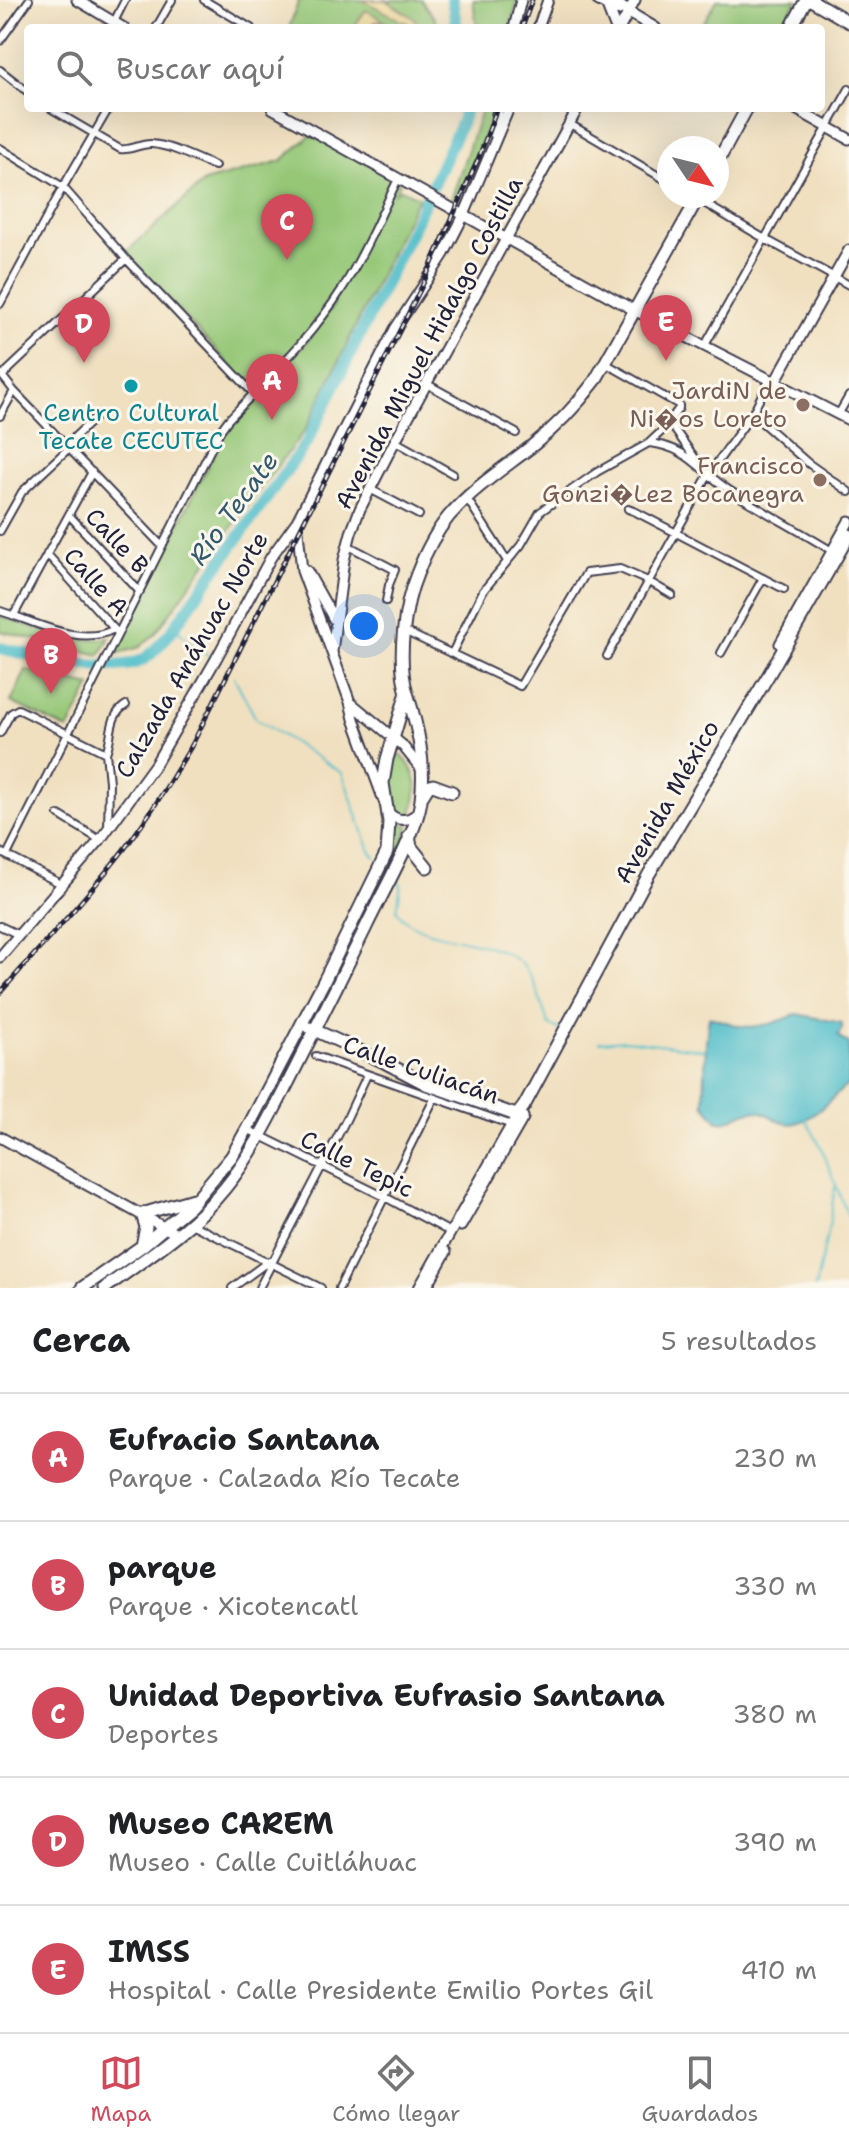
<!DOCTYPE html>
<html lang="es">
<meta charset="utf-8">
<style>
body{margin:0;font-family:"Shantell Sans",sans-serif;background:#f2f2f2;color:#202124}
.compass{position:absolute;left:657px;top:136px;width:72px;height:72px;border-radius:50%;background:#fff;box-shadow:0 8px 32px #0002;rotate:125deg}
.you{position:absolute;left:364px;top:626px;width:28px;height:28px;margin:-20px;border:6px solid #fff;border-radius:50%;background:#1a73e8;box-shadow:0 0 0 12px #1a73e833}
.badge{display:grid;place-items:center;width:52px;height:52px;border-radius:50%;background:#d1495b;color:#fff;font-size:26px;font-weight:700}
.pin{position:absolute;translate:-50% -66px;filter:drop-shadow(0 2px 4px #0008)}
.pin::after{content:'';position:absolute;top:42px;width:28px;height:24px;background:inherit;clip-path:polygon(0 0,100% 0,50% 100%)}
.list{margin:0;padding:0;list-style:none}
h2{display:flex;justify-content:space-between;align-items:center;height:104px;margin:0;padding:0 32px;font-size:34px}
h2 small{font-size:26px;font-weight:400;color:#757577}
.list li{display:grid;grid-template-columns:52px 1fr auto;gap:24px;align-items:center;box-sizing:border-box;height:128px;padding:0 32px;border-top:2px solid #e0e0e0}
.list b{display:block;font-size:30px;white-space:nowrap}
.list p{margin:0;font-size:26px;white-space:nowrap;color:#757577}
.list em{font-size:26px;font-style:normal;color:#757577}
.icon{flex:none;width:44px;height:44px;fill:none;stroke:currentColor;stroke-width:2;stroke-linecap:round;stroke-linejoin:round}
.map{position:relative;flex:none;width:849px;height:1288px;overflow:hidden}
.search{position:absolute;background:#fff;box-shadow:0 8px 32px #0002;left:24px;right:24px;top:24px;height:88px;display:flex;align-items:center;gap:20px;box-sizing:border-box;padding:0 28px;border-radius:8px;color:#757577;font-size:30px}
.sheet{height:744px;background:#fff}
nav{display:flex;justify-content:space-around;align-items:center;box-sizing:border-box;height:112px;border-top:2px solid #e0e0e0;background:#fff;font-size:22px;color:#757577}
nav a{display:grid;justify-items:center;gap:4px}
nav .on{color:#d1495b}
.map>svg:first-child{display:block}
.green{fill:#95c777;stroke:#5c7459;stroke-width:2}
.sand{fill:#eeda9e;stroke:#887e6c;stroke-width:2}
.water{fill:#51beca;stroke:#3a7082;stroke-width:2}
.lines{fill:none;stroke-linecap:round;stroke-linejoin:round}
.stream{stroke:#51beca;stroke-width:2}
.river{stroke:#51beca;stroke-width:12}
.street-casing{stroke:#413e4f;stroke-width:10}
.secondary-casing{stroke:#413e4f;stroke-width:13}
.primary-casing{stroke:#413e4f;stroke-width:14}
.highway-casing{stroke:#413e4f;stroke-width:15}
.street{stroke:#fff;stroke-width:6}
.secondary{stroke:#fff;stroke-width:9}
.primary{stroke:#fff;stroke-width:10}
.highway{stroke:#fff;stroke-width:11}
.rail-casing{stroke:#22223b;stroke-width:5}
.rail{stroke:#fbf7ec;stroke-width:2;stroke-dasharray:6;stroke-linecap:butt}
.culture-dot{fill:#0f9aa8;stroke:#fbf7ec;stroke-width:3}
.education-dot{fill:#8d6e63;stroke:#fbf7ec;stroke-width:3}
.labels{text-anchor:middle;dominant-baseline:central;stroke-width:6;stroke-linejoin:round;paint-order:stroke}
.street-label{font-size:24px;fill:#22223b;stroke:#fbf7ec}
.education-label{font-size:24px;fill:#785e54;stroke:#fbf7ec;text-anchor:end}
.culture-label{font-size:24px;fill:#0d838f;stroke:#fbf7ec}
.water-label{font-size:26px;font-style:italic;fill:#32596d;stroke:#fbf7ec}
</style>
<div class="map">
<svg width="849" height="1288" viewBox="0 0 849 1288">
<rect width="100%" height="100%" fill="#fbf7ec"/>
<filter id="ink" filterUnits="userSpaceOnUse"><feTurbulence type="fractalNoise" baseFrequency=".0125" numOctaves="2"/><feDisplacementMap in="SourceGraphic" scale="16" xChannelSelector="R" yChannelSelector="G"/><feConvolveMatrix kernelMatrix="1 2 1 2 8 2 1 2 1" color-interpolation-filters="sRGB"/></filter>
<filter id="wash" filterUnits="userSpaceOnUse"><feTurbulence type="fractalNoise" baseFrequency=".006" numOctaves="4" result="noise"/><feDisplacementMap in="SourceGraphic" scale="32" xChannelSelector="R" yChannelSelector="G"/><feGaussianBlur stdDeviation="1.8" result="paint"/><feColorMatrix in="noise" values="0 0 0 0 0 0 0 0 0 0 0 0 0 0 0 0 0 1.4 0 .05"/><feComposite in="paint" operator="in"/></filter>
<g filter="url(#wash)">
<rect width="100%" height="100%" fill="#f0e0c0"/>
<!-- green -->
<path class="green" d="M299,0H388L390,3L392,0H421L435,19L437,28H289Z
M473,0H518L510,28H477Z
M717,0H797L781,28H700Z
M482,108H493L489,125L460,197L454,203H450Z
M311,135L357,157L400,183L395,193L401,189L420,198L415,203L306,429L255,495L155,634L140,647L113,655L228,426L260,395L310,338L335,303L254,391L125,253L204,182L281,161Z
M0,616C34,627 74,647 110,637L100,655L0,631Z
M26,670L91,686L68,730L11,702Z
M401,754C419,774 419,789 412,813L406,817L397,813C389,792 389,776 397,755Z
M396,824L409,825L401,848L336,978L325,992L329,980L359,917L386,868L392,852Z"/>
<!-- sand -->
<path class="sand" d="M362,0H385L415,19L419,28H410L408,23L402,21L401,26L403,28H391L380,21L375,22L371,28H353L366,10L395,27L399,25V19Z"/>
<!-- water -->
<path class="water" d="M797,1014L842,1023V1029L838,1035L842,1040L849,1043V1084C831,1097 805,1132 781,1122C771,1118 765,1110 753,1111C739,1112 731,1124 718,1121L704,1104L706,1041L709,1017C719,1019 730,1024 740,1026C760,1029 779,1022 797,1014Z"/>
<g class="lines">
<!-- stream -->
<path class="stream" d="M174,628L209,656
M234,677L256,719L342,773L370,851L375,857
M397,879L401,884L397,911C421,946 496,932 525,968C538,985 541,1006 549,1025L559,1029
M599,1042L626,1040L705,1050
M805,1118L822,1149L849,1219
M815,1288L829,1226L835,1187"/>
<!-- river -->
<path class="river" d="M452,0L457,28
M0,648C35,656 105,674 138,662C151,657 161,643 170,633L307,442L414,225L462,121L465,108"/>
</g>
</g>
<g filter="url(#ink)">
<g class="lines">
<defs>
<path id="street" d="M204,0L251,28
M114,22L125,0
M156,28L172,0
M0,41L29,0
M0,70L28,92
M50,108L120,149C131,151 140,143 152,144C174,146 195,159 215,166
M570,124L669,182
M0,148L63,187L126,259L253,393
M692,196L765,239L849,285
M0,304L63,187L109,108
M704,347L849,89
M0,373L14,391L162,546
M2,376L126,259
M427,384L516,433
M752,414L808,463L849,492
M838,415L849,396
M0,416L14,391
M669,422L698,462
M395,441L453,474
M649,443C689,447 699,471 729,490C762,511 798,530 832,551
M66,445L97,416
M370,489L419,515
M466,497L507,561
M628,509L636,512L784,589
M69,515L140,592
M0,531L22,492L69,448
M347,545L395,570L389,585L386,601
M47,554L117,632
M0,611C34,621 81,648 114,629
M14,615L92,472
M404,631L520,686L586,573L620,569L648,581L672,595
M452,653L483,591L521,545L540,512L597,472L649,443L663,430L679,408V405L605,363
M721,653L763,578
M607,656L693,502L709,474L752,414L770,379
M0,733L11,713L18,709L106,753L109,782L108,828
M106,753C113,736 108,716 126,705
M59,815L100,840
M0,852L63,885
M7,855L220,431L228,420C268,378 311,338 342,289C364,255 380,216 398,179
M0,926L19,935
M316,1056L512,1125
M247,1129L385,1197L450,1232
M191,1224L321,1288
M232,1288L269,1261
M259,1288L347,1118L367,1075
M339,1288L434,1099"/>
<path id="secondary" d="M77,0L124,28
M514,28L521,0
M538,28L548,0
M620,28L635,0
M272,108L634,310L849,420
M794,108L849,139
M494,133L498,108
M775,382L849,250
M307,571L336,623
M780,644L849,521
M332,652L344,560L351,533L360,509L395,441L578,108
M350,702L402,745L423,771
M418,812C409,822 397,822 388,812L354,719L350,702L302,571L297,521L395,329L444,254L464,215L509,108
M0,957L100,840L156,763L216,659L271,557L297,521
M0,1137L178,1235
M461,1226L523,1118
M419,1288L517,1115
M426,1288L446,1252"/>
<path id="primary" d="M598,0L618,10
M612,0L628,12L655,28
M607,5L616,28"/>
<path id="highway" d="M811,0L849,22
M791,28L806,0
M717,163L747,108
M423,795L428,787L433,785L452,792
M409,836L411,847L427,867
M310,1028L384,1062L426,1084L522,1117
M517,1115L524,1106L649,874L768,676L849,535
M142,1246L146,1227L142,1214L193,1199
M82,1288L142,1246L190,1206L232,1156L247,1129L324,981L387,852L389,822L383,783L387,759L407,692
M105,1288C147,1257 192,1229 225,1188C252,1155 271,1116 290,1079C316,1028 341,978 366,927C382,893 416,836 421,800C426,763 418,728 407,693C397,660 404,605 417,574C425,553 435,533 449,516C473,488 504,468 532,446C556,427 577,405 595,381L699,196"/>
</defs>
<!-- street casing -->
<use href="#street" class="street-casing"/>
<!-- secondary casing -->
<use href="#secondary" class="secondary-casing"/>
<!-- primary casing -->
<use href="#primary" class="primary-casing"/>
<!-- highway casing -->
<use href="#highway" class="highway-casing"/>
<!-- street -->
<use href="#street" class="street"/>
<!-- secondary -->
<use href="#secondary" class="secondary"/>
<!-- primary -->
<use href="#primary" class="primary"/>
<!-- highway -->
<use href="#highway" class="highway"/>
<defs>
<path id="rail" d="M522,28L532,0
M0,993C42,945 86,899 125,848C150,815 171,780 192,745L422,286L479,157L497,108"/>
</defs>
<!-- rail casing -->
<use href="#rail" class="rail-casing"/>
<!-- rail -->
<use href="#rail" class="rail"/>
</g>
</g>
<!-- markers -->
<circle class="culture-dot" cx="131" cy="386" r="8"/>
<g class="education-dot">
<circle cx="803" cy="405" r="8"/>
<circle cx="820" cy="480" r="8"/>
</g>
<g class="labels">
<!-- street labels -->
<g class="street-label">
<text transform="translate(429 343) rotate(-62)">Avenida Miguel Hidalgo Costilla</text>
<text transform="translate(117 541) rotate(47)">Calle B</text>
<text transform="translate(96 582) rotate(48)">Calle A</text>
<text transform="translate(192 655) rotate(-60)">Calzada Anáhuac Norte</text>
<text transform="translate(667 802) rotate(-60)">Avenida México</text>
<text transform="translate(421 1070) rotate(19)">Calle Culiacán</text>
<text transform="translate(357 1164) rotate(26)">Calle Tepic</text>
</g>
<!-- education labels -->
<g class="education-label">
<text x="787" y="391">JardiN de<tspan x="787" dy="28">Ni�os Loreto</tspan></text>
<text x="804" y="466">Francisco<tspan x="804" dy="28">Gonzi�Lez Bocanegra</tspan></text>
</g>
<!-- culture labels -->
<g class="culture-label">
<text x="131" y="413">Centro Cultural<tspan x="131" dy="28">Tecate CECUTEC</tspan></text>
</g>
<!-- water labels -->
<g class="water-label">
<text transform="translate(233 508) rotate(-54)">Río Tecate</text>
</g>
</g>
</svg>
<svg class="compass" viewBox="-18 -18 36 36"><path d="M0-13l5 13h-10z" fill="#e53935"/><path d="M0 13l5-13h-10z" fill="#757577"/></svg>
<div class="you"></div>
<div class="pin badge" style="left:272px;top:420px">A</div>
<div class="pin badge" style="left:51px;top:694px">B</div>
<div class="pin badge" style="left:287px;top:260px">C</div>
<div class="pin badge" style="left:84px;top:363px">D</div>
<div class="pin badge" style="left:666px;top:361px">E</div>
<div class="search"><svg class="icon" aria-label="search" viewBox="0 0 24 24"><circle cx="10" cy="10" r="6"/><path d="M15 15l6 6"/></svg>Buscar aquí</div>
</div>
<section class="sheet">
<h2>Cerca<small>5 resultados</small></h2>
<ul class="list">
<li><span class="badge">A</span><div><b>Eufracio Santana</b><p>Parque · Calzada Río Tecate</p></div><em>230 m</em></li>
<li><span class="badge">B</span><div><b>parque</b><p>Parque · Xicotencatl</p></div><em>330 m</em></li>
<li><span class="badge">C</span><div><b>Unidad Deportiva Eufrasio Santana</b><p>Deportes</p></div><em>380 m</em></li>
<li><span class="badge">D</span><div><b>Museo CAREM</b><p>Museo · Calle Cuitláhuac</p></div><em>390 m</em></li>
<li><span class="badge">E</span><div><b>IMSS</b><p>Hospital · Calle Presidente Emilio Portes Gil</p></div><em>410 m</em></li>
</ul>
</section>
<nav>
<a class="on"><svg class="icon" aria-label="map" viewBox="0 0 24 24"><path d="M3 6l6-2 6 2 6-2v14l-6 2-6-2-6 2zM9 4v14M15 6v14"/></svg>Mapa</a>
<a><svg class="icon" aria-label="directions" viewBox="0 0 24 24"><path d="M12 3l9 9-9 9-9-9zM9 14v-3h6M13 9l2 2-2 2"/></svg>Cómo llegar</a>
<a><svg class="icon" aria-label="saved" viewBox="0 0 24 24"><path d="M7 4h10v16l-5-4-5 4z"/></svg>Guardados</a>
</nav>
